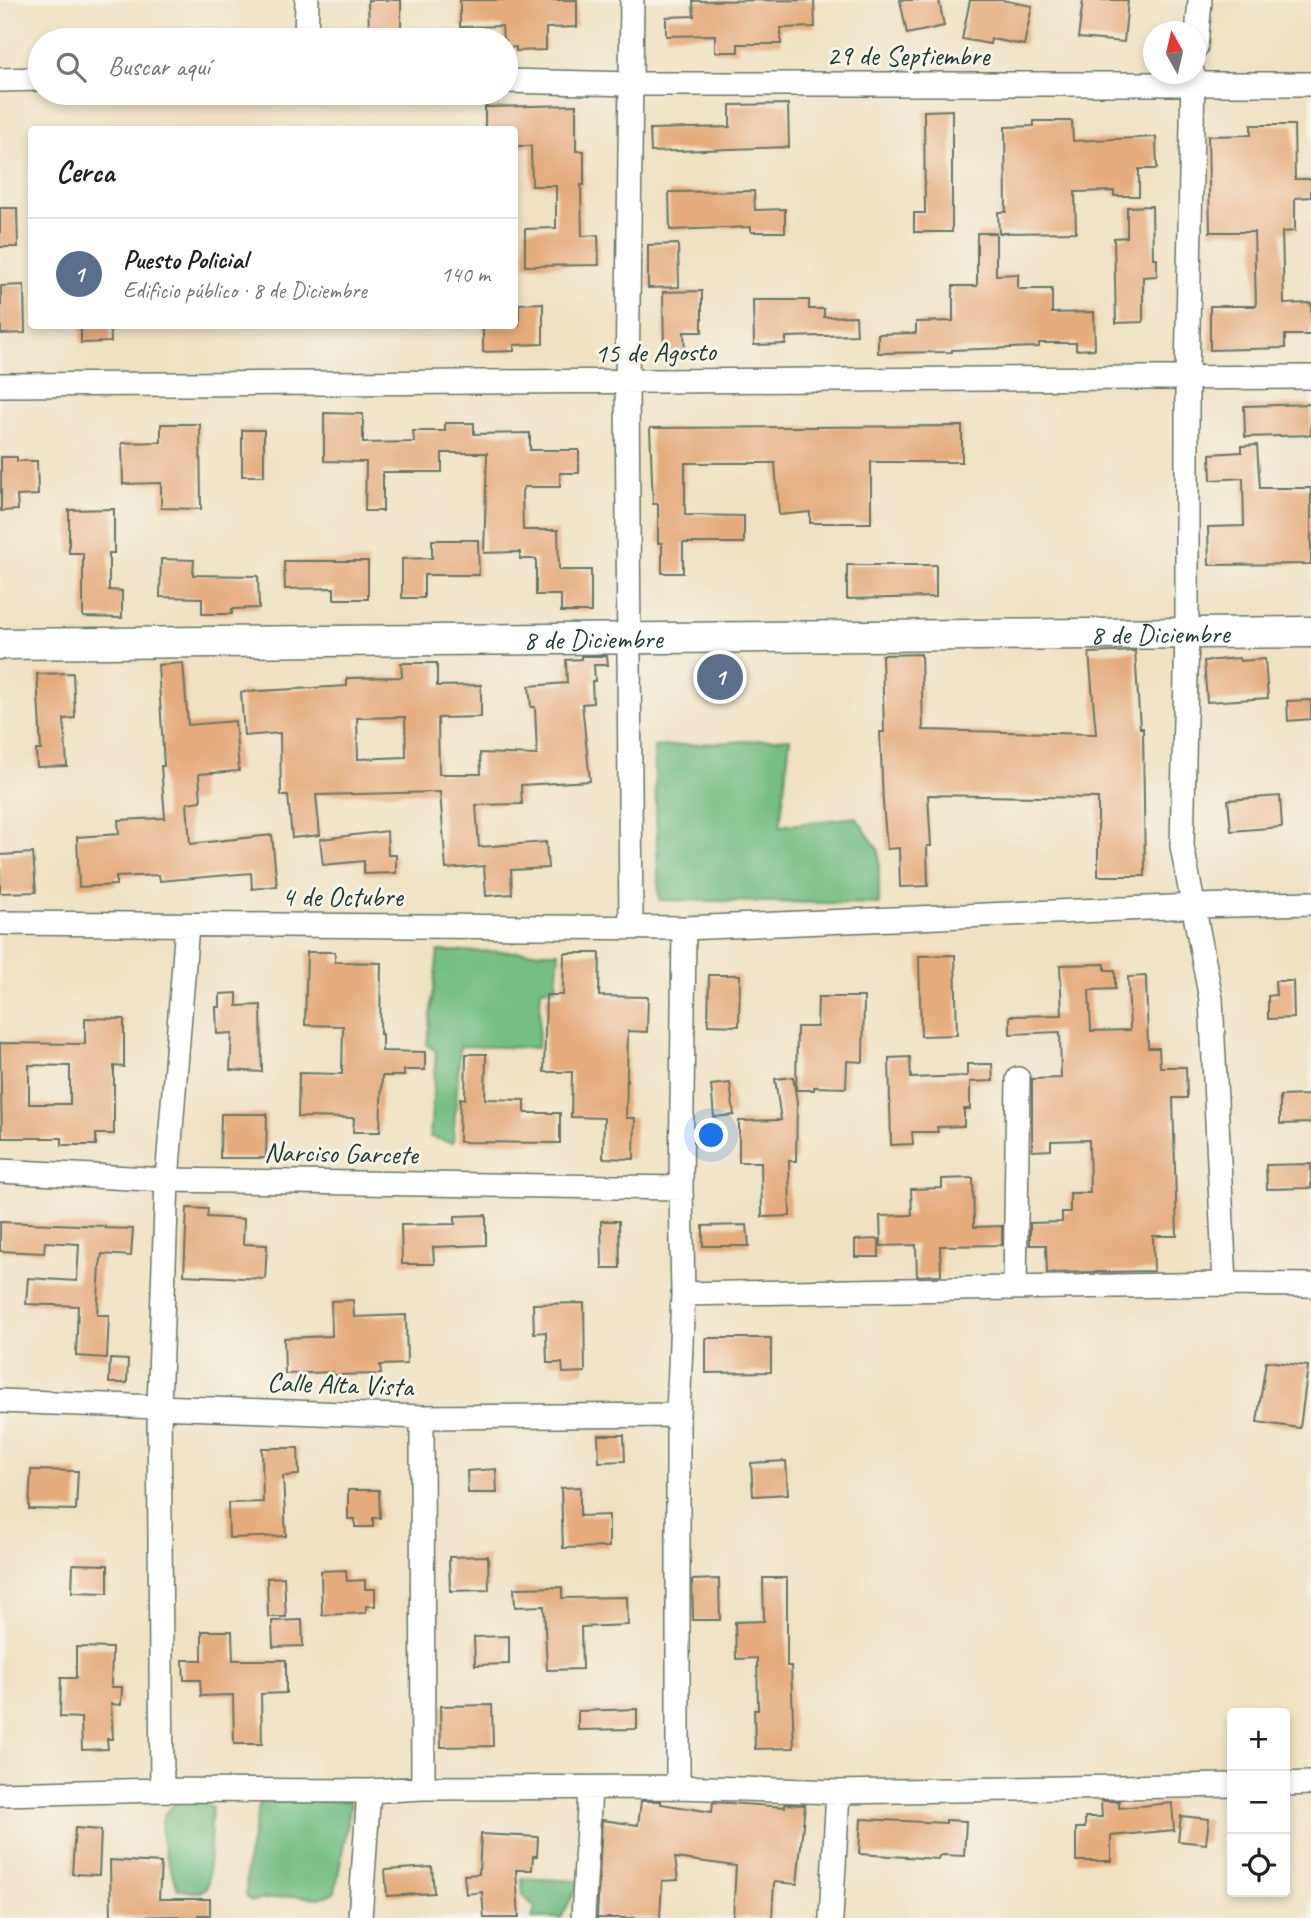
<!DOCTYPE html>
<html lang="es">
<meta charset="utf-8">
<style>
body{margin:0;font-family:Caveat,sans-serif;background:#f6f6f6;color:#222}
.controls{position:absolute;right:21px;bottom:21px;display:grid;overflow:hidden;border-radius:7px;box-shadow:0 4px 10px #0003}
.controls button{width:63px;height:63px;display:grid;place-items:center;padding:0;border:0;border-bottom:2px solid #e0e0e0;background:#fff;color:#222;font:35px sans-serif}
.compass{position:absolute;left:1143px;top:21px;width:63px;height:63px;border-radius:50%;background:#fff;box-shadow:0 4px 10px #0003;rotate:352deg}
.you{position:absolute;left:712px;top:1136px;width:24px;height:24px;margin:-18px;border:5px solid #fff;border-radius:50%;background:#1a73e8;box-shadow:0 0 0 10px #1a73e833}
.badge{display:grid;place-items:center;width:46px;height:46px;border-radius:50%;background:#db2777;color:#fff;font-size:23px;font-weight:700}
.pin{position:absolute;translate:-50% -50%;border:4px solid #fff;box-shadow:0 2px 7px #0006}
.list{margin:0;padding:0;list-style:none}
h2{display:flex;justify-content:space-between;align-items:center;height:91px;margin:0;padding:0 28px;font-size:30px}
h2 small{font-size:23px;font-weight:400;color:#767676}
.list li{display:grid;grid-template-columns:46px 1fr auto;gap:21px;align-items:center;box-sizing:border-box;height:112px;padding:0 28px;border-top:2px solid #e0e0e0}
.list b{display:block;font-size:26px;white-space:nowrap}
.list p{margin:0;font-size:23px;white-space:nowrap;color:#767676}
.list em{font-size:23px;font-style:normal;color:#767676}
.icon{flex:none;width:38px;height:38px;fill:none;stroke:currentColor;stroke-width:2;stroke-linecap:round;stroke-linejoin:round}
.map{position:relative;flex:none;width:1311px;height:1918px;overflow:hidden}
.search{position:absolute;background:#fff;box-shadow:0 4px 10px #0003;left:28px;top:28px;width:490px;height:77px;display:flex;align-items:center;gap:18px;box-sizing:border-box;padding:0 24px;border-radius:38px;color:#767676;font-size:26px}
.panel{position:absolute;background:#fff;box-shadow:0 4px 10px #0003;left:28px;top:126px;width:490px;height:203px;border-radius:7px}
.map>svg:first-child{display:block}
.forest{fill:#75be84;stroke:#4a7e5c;stroke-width:2}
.building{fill:#e5ab7b;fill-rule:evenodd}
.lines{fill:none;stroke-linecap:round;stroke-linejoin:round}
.minor-casing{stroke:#687666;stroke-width:26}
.tertiary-casing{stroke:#687666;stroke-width:33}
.minor{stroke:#fff;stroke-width:23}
.tertiary{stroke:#fff;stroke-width:30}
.labels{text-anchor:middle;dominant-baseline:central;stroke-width:6;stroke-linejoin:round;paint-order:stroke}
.street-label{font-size:28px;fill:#1f3d34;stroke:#f7f3e8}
</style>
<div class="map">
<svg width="1311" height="1918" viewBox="0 0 1311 1918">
<rect width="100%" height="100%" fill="#f7f3e8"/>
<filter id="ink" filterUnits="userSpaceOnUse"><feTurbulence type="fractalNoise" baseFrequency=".0143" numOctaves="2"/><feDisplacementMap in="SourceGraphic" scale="14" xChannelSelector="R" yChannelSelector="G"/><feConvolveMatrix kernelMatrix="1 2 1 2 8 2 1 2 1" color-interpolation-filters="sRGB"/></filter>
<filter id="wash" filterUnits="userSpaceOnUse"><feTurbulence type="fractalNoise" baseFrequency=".00686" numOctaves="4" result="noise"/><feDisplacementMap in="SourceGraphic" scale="28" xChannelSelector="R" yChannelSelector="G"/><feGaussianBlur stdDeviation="1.57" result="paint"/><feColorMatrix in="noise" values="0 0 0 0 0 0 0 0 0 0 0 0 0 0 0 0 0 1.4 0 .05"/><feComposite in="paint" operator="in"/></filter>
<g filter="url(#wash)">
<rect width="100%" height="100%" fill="#efe1c2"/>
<!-- forest -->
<path class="forest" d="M790,738L780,826L856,817L879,851V904L659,900L654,747Z
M438,951L559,952L556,988L541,989L538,1048L460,1046L453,1143L430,1137L436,1051L427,1045Z
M196,1798L212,1807L208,1884C202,1897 190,1891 178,1889C166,1855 140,1804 196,1798Z
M347,1800L351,1804L335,1892L320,1898L291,1896L251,1901L246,1896L247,1862L260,1802Z
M522,1878L580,1881L561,1918H532L535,1908L523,1895Z"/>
<g id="blocks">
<!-- building -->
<path class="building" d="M368,0H401V32H369Z
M460,0H577V27L546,28V50L516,51V47L506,48V40H503L502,26L460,27Z
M814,0L815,27L781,28V44H738V52H715V35L666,36V17L694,16L693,1Z
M900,0H939L944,26L907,34Z
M970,0H1002L1032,6L1024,45L991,39L990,44L962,39Z
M1083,0H1128L1124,42L1078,38Z
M788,104L789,147L651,152L650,129L730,127V105Z
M576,105V151H584V185H581L582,236L598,235L599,265L525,266V229L556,228V186H532L531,146H514V130H485V107Z
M952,110V232H914V213H925L924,111Z
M1034,121H1072L1073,141L1156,137L1157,169H1139V196H1114V191L1075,192L1076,232L999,233L998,212H1006L1005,127L1034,126Z
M1251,125H1294L1295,179H1311V197L1295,198V231L1282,232L1284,304L1311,303V335H1285V348L1210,350V306H1256L1254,232H1210L1208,136L1251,135Z
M754,191L755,210L785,209V232H751V227L670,230L669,192Z
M1152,206L1153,258H1157V276L1143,277V322L1116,323L1114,238L1127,237V207Z
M0,208H17L18,247H0Z
M977,233H996V275L1018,274V289H1052V313L1094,312L1095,349L1076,350V343H1039V347L952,350V352L878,353V334L916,333V322L953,321V286H977Z
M678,244L679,287L648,288V245Z
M24,285L25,333L1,334V286Z
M702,291V332H684L685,352H664L663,292Z
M753,300H809V309H824V317L856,316L857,335L786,337V344L754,345Z
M543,303V344L514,345V351L483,352V326H519V304Z
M81,326H110L111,342L81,343Z
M1311,404V435L1245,437L1244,406Z
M324,413L363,414V443L414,442L413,431H445V423H474V434L530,433V450H579V473H560V487H524L522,491L523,530H558L559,570H591V612H561V595H536V559H520V552L484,553L487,453H442V472H383V511H365L366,462L324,461Z
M161,424H200L201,509L161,508V483L123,484L122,443L161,442Z
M962,426V462H871V523H810V512L779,515L775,463H685V515L744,516V543H683V573H662V543H658V504H653L650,428Z
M242,430H264V476H242Z
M1257,445L1260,488H1311V564L1209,565L1208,527L1244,526L1243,478L1211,480L1210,454L1242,452V446Z
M1,457H17V461H37L38,495L17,496L18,510L1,511Z
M114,509V553H109V590L122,591V618L83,617V553H69V510Z
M432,540H478L479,575H424V598H402V559L432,558Z
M161,559L194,560L193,575L258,576L259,608L232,609V614H202V598L160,597Z
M284,561H368V599H334V588L285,589Z
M847,565H936V597L847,599Z
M1135,651L1140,728H1143L1145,876H1098V798L928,795L931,846H927L928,886L900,887L899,848L887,849L883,803L880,732H884L882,655L921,654L923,730L1096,734L1089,653Z
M581,656H607L608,665H594L595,681H592L593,703L582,704L590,781L521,785L522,804L476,805L479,847L546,842L548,868L511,870L512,894L486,896L484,866L446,869L440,792L316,795L320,835L292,838L288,796H281L280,733L244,736L241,692L347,686V678L402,677L401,663H437V686L481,685V717L438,718L439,774H481L480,753L537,755L535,707H531L529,686L567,683L566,660L581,659ZM405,717L406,757L358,759L357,718Z
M1239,658L1240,661L1265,659L1268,698L1207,702L1204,661Z
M183,663L188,725L235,721L239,771L199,774L201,801L187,803L190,844L272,835L277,886L252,889L251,873L160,881L159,875L116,877V885L79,887L77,837L119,834L118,820L165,818L161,766H164L158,665Z
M73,673L75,718L64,719L67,766L37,767L36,750H41L37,674Z
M1311,700V719L1288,721L1287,701Z
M1280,796L1282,827L1231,831L1228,800Z
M387,831L388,855H396V873L364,874V861L323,865L320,839Z
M33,853L36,892L0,893V855Z
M307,952H335V962L381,963L380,1034H382V1051L425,1052V1070H404V1076H382L380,1132H353L354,1118L298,1117L299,1073L342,1074L343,1026L305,1025Z
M564,953H600L599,996L648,997L647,1032L628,1031L626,1118H635L634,1159L603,1158L604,1118L571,1117L572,1072H544L546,995H563Z
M955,955L957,1035L921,1036L919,956Z
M1105,964V970H1115V989L1089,990L1091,1031L1130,1030L1128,977L1146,976L1148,1048H1159L1160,1067H1186L1187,1098H1173L1177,1236H1153L1154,1271L1047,1273L1046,1245H1030V1223L1062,1222V1212H1070V1193H1090L1089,1140L1051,1141V1150L1032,1151V1079L1061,1078L1060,1032L1010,1034V1016L1062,1015L1060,965Z
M709,975H740L739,1026L708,1025Z
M1275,981H1293L1294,1018L1268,1019V996L1276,995Z
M237,993V1006L261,1005L262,1072L230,1070L232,1033L217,1034L216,1007H220V994Z
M818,997H864L863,1062L847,1061L846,1088L814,1087V1090H796L797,1027H817Z
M85,1018L124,1019V1067L114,1066V1134H96V1145H62V1138H2L0,1043L85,1044ZM29,1065L70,1066V1104H29Z
M466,1054H486L485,1099L525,1100V1113H560V1143L459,1142L460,1098L465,1099Z
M910,1057L911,1078L967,1076V1064H992L993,1081L970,1082V1109H964V1126L937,1127L938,1132H912L913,1144L891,1145L889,1058Z
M793,1077L797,1102L796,1161H789L790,1216L762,1217L761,1162H739V1121L781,1120L775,1079Z
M730,1083L734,1115L714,1117L711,1085Z
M1311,1095V1123L1280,1124V1096Z
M221,1114H267L266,1158H220Z
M1311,1164V1188L1267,1189L1266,1165Z
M973,1178L974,1227L1002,1226V1245L940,1246L941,1275L917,1276L916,1245L881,1246L880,1216L912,1215L911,1189L942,1188V1179Z
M187,1208L208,1209L207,1217L244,1219L243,1244L267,1245L265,1279L184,1275Z
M486,1215V1245L433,1247L434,1264H402L401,1225L455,1224V1216Z
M601,1221H619L620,1268H602Z
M0,1222L105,1226V1228L133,1229L131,1256L102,1254L100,1265L97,1315H109L107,1358L76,1356L78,1306L26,1304L28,1278L77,1281L79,1244L45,1242L44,1253L0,1251Z
M747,1225L749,1246H703V1226Z
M879,1239V1257H855V1240Z
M353,1300L354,1317L406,1315L407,1364L380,1365L381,1374L333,1375V1372L285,1374L284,1338L332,1336L331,1301Z
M584,1303L585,1372L563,1373L562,1363H547L546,1332L534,1333L533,1304Z
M706,1338H771V1372L706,1373Z
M110,1359L128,1360L127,1383H109Z
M1266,1361L1308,1366L1300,1428L1257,1422Z
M598,1435H624L625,1461L599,1462Z
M262,1448H298L299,1475L283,1476L286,1536L229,1538L228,1503L263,1502Z
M786,1461L788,1494L753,1496L751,1463Z
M496,1469L497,1493H468L467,1471Z
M31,1470L78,1471L76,1510L29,1509Z
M580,1487V1516L609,1515V1547L563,1548L561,1488Z
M348,1490H379L380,1518H373V1527H355V1519H348Z
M488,1556L489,1590L450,1591L449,1557Z
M73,1564L108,1565V1593L72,1592Z
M346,1570L347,1581L365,1580V1589H375V1606H366V1613L322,1615L321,1571Z
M284,1577L286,1617H268L267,1578Z
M763,1578H787V1666H791L794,1748L755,1749L754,1710H758L757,1658L736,1659L735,1622L764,1621Z
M719,1579L720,1620H693L692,1580Z
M562,1587V1598L627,1597L628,1625L581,1627L582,1669L547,1670L544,1606L515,1607L514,1588Z
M302,1620L303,1646L273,1647L272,1621Z
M202,1631H232L233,1660H286V1693L261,1694L262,1744H234L233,1695L201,1696L200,1680H184L183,1660H202Z
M509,1636V1664L475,1665L474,1637Z
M76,1647L112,1648L111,1687H122L121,1705L111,1704L113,1739H107L108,1749L82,1750L81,1718L60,1717L61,1678H76Z
M492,1705L493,1746L441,1747L440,1706Z
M637,1709V1729L578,1730V1711Z
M641,1801H661V1804L712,1812L713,1802L785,1807V1804L805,1805L797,1884L774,1882L772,1918H733L736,1866L675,1858L678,1880L662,1881L660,1918H597L602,1820L638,1825Z
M1101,1801H1119V1808L1172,1803L1174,1830L1111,1836V1861H1076V1828H1085V1817H1102Z
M1181,1816L1209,1819L1206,1844L1178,1841Z
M861,1819L946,1823V1820L966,1821L964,1856L942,1855L939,1856L938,1859L859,1854Z
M75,1828L101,1830L99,1875L72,1874Z
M481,1834L538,1837L537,1856H533L532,1870H516L519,1918H484L482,1892L466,1894L464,1875L479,1874Z
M110,1860L161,1863L159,1899H210V1915H198V1918H178V1916L111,1917Z
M432,1867L434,1893L387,1896L385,1870Z"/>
</g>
</g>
<g filter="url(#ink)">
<use href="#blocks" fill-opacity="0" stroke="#687666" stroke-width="2"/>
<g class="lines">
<defs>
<path id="minor" d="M306,40L307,0
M1196,47L1200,0
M1193,74L1187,377V633L1182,846L1211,999L1225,1284
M0,80L40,79
M506,81L632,84H1311
M0,385L1311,377
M0,923L684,928L1194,906L1311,903
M631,927L627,383L632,0
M0,1171L167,1180L681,1188
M1015,1288L1018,1079
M683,1294L1225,1284L1311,1285
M0,1401L422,1417L678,1415
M422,1417L423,1788
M1285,1784L1311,1783
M678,1787V1415L683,1294L681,1188L684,928
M162,1790L159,1406L167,1180L187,925
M0,1794L162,1790L369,1791L423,1788L678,1787L838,1792L1232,1785
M360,1918L369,1791
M583,1918L590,1789
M831,1918L838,1792"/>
<g id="tertiary">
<path id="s1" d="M0,644L1311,632"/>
</g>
</defs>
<!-- minor casing -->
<use href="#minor" class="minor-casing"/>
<!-- tertiary casing -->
<use href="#tertiary" class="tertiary-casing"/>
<!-- minor -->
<use href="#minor" class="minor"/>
<!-- tertiary -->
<use href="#tertiary" class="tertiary"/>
</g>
</g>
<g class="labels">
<!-- street labels -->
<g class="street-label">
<text x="908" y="55">29 de Septiembre</text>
<text transform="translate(655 352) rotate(-1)">15 de Agosto</text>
<text stroke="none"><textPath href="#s1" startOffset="1160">8 de Diciembre</textPath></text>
<text stroke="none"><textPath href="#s1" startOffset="593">8 de Diciembre</textPath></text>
<text x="342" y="896">4 de Octubre</text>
<text transform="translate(341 1153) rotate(1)">Narciso Garcete</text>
<text transform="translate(340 1384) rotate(2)">Calle Alta Vista</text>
</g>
</g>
</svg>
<div class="controls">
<button>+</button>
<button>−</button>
<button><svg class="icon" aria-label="locate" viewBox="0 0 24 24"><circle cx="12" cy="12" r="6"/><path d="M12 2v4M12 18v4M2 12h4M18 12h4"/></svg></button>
</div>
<svg class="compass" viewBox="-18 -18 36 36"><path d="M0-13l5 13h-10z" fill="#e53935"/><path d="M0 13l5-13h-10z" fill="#767676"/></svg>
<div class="you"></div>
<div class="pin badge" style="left:720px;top:677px;background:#5c6f8a">1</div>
<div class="search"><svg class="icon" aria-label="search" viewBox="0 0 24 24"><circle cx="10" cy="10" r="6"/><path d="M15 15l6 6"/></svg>Buscar aquí</div>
<section class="panel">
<h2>Cerca<small></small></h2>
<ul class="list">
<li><span class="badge" style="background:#5c6f8a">1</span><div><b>Puesto Policial</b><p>Edificio público · 8 de Diciembre</p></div><em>140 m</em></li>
</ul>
</section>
</div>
